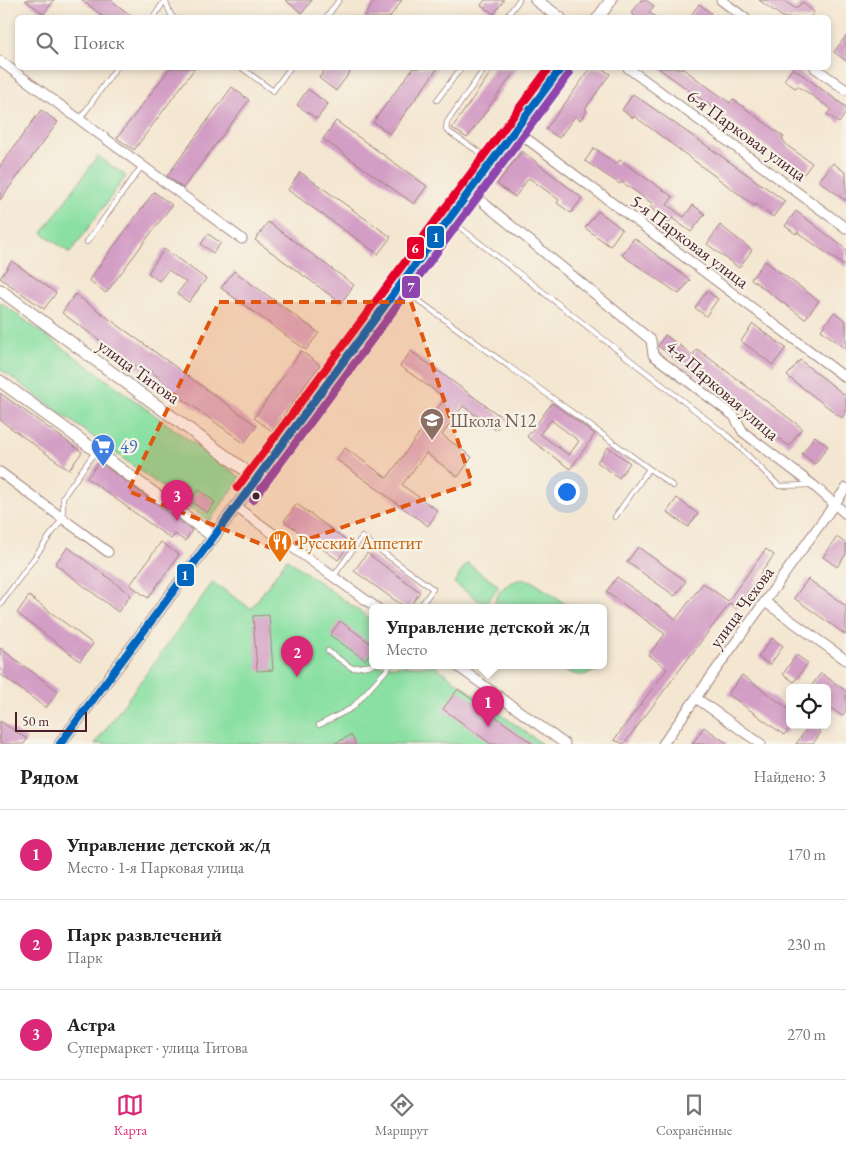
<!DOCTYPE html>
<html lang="ru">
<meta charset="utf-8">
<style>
body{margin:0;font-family:"EB Garamond",serif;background:#f2f2f2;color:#222}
.controls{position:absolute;right:15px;bottom:15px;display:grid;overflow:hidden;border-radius:8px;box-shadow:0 2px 8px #0003}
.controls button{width:45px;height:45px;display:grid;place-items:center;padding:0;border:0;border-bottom:1px solid #e0e0e0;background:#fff;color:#222;font:25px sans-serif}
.scale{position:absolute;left:15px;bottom:12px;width:72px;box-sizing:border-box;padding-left:5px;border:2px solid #4a1f2b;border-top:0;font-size:14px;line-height:18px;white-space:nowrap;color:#4a1f2b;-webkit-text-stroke:4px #f7f3e8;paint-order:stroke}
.you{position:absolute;left:566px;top:491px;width:18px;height:18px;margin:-12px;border:4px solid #fff;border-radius:50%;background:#1a73e8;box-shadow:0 0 0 8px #1a73e833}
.badge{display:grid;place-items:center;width:32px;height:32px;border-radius:50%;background:#db2777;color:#fff;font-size:16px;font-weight:700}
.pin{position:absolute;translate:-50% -41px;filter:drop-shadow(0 1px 2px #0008)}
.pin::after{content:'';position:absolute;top:26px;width:18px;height:15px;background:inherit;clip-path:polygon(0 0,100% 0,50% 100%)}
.popup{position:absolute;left:369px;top:604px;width:238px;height:65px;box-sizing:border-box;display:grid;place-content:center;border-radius:8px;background:#fff;filter:drop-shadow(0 1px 4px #0005);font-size:16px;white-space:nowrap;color:#767676}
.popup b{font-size:19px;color:#222}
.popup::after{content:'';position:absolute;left:50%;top:100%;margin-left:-10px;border:10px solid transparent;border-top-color:#fff}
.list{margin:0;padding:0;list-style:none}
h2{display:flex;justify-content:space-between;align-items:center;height:65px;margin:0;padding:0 20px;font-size:21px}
h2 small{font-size:16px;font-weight:400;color:#767676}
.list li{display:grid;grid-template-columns:32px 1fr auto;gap:15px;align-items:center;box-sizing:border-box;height:90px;padding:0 20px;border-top:1px solid #e0e0e0}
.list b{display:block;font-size:19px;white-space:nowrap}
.list p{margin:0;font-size:16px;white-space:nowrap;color:#767676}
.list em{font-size:16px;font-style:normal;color:#767676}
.icon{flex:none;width:28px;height:28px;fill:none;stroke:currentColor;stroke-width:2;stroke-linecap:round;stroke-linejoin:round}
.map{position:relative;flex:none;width:846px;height:744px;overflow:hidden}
.search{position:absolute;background:#fff;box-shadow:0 2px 8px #0003;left:15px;right:15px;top:15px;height:55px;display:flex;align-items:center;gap:12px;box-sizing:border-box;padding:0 18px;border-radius:8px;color:#767676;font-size:19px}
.sheet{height:335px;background:#fff}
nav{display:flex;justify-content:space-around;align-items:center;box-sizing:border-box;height:70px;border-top:1px solid #e0e0e0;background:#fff;font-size:14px;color:#767676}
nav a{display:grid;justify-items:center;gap:2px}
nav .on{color:#db2777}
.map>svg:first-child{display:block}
.green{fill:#8ae0a3;stroke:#6a8067}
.building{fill:#d39ec5;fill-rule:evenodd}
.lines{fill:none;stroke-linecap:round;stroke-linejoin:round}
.lane-casing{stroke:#9f837e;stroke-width:6}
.street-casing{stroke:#9f837e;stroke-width:11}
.secondary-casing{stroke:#9f837e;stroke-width:13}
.lane{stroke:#fff;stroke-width:4.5}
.street{stroke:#fff;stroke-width:9}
.secondary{stroke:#fff;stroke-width:11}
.bus-1-casing{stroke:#f7f3e8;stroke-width:11}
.bus-2-casing{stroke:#f7f3e8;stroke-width:11}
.bus-3-casing{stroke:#f7f3e8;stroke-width:11}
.bus-1{stroke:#0065bd;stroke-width:8}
.bus-2{stroke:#8e44ad;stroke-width:8}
.bus-3{stroke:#e4002b;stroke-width:8}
.marked{fill:#e0560e;fill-opacity:0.2;stroke:#e0560e;stroke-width:4;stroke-dasharray:10 6;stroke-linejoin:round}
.bus-dot{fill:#4a1f2b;stroke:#f7f3e8;stroke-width:2}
.labels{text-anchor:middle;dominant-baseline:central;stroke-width:4.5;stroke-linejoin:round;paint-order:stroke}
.street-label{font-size:18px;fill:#4a1f2b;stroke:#f7f3e8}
.education-label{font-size:18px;fill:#785e54;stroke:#f7f3e8;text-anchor:start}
.shop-label{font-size:18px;fill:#366cbe;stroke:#f7f3e8;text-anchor:start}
.food-label{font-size:18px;fill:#c56008;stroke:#f7f3e8;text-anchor:start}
.line-badge{stroke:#f7f3e8;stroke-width:2}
.badge-label{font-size:14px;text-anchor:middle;font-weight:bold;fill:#fff}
</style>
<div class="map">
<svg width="846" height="744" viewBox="0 0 846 744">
<rect width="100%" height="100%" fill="#f7f3e8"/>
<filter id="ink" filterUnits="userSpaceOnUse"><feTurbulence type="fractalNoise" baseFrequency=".02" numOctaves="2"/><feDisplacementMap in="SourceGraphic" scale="10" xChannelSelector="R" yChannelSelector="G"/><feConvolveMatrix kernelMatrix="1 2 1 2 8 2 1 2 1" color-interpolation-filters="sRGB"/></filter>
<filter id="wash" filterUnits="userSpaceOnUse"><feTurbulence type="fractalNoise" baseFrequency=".0096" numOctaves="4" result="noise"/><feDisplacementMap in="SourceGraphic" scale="20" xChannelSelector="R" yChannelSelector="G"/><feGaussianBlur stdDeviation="1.12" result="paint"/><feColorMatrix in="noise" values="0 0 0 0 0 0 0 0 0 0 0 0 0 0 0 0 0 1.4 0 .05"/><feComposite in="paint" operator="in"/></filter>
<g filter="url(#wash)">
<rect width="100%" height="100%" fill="#f4e7d2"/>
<!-- green -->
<path class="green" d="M98,156L126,176L70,253L42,233Z
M0,302L241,478L209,521L0,369Z
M287,559L373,621V666H435L542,744H95L213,582L251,609Z
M467,563L499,586L485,605L454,583Z
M523,579L532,581L571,608H495C494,591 508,582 523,579Z
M557,666H600C587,680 571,676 557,666Z"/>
<g id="blocks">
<!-- building -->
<path class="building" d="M25,0H54L44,14Z
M82,0H111L134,18H105Z
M285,0H312L302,13Z
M375,0H402L389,18H363Z
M485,0H504L494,14L481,5Z
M641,0H646L654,6L649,12L657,18H637L632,13Z
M759,0H783L796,9L802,2L814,12L810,18H784Z
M699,4L711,13L707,18H689Z
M846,36V61L834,52Z
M170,68H195L134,150L117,138Z
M326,68H353L336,91L319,78Z
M413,68H438L390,134L373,122Z
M494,68H517L467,138L452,128Z
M591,68H601L610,74L585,109L587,111L580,120L575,116L559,138L546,129Z
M658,68H682L730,103L733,99L784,137L782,139L789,147L812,163L804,174Z
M793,68L846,107V113L839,123L827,114L831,109L798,86L795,88L784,80Z
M232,87L249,100L183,188L167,176Z
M308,89L328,104L317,119L297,105Z
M633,94L785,201L773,217L756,204L755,206L634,116L633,118L622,110Z
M41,110L58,122L0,200V166Z
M336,121L427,186L414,204L323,139Z
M594,148L616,164L620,160L673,197L667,205L684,217L693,205L705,214L691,232L672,218L669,222L650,208L653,204L622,182L620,184L585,161Z
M522,151L582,198L571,213L557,203L559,200L529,178L515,197L497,184Z
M833,163L846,173V201L819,181Z
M300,172L391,237L378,254L288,190Z
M154,192L172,205L106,293L89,280Z
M598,211L622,229L610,246L585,228Z
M796,211L846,249V267L797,232L796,234L785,226Z
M268,222L354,285L341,303L255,240Z
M720,225L752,250L739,268L707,244Z
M208,234L221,243L213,253L201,244Z
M634,238L690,280L679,294L622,255Z
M164,249L206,279L189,302L177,294L186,282L168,270L159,281L148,273Z
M12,261L56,293L44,309L0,278Z
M765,261L819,301L805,319L751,279Z
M234,271L319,333L306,350L221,288Z
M707,291L718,299L706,316L695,308Z
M75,294L257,426L244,443L159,382L161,379L149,370L146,374L62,313Z
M834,312L846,321V349L821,330Z
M753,324L786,348L773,365L741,341Z
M665,335L693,355L697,349L802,428L789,446L658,346Z
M301,351L320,365L272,431L254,418Z
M411,351L504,419L496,430L463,406L442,435L472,457L458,477L426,453L402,485L438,511L428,526L336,459L345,448L387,478L445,398L400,366Z
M800,360L846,396V412L842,418L787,376Z
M0,393L82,452L69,470L0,420Z
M552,403L595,434L570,469L527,437ZM551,420L579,441L569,455L540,434Z
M815,436L828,446L815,464L802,454Z
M608,447L630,463L619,478L597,462Z
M99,462L192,530L185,541L175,534L171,539L87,478Z
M199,490L215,502L207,513L190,501Z
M677,498L698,514L688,527L667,512Z
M297,504L350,543L338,560L284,521Z
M837,537L846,544V554L837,567L823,557Z
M161,542L179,555L148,598L130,585Z
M68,547L131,595L118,612L55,564Z
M638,547L686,581L675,596L627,562Z
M766,549L774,555L736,608L730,603L624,744L614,740L667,669L649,655L665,634L606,592L617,577L676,619L703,583L728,601Z
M367,553L420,592L409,608H406L354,571Z
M808,579L846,606V635L794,598Z
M29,596L93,644L80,661L17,613Z
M269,615L273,670L257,671L253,616Z
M340,621L373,645V649L365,660L330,635Z
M772,638L783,646L770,665L758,657Z
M0,648L58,691L46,708L0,674Z
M796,655L808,663L794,682L783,674Z
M821,673L846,691V711L842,716L827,705V688H810Z
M742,675L790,710V728L784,735L728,694Z
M458,689L533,744H491L443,709Z
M0,721L27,739L24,744H0Z
M809,725L821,732L813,744H796Z
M704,727L728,744H692Z
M351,735L356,744H334Z"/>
</g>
</g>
<g filter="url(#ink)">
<use href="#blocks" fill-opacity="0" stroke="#9f837e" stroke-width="1"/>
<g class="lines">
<defs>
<path id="lane" d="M165,0L171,15L174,18
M153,18L165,0
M326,18L339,0
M506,18L519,0
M242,68L273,91L290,68
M485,68L447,122L446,130L491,160
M437,100L461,68
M80,119L116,68
M449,219L728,436L779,486L811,485
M87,242L142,166
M400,287L673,486
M615,517L649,469
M333,577L362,537L433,589L419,608
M0,605L63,518V497L95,452
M328,651L352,668L373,665
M319,725L352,708L390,666"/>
<path id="street" d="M721,0L745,18
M0,61L242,239
M628,68L846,228
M815,68L846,90
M515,130L846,378
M469,191L651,340L653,355L734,416L743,432L813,485L846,514
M0,472L108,552
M236,507L377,608
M765,602L846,660
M457,666L565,744
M696,698L761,744
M663,744L846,488"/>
<path id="secondary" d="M536,0L560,18
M598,18L611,0
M0,290L257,479
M0,381L214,537
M60,744L561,68"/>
</defs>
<!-- lane casing -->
<use href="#lane" class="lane-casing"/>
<!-- street casing -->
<use href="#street" class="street-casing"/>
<!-- secondary casing -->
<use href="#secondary" class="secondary-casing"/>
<!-- lane -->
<use href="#lane" class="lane"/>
<!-- street -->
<use href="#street" class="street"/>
<!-- secondary -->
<use href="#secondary" class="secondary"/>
<defs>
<path id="bus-1" d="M60,744L561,68"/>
<path id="bus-2" d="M253,500L569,74"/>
<path id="bus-3" d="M237,488L549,68"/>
</defs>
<!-- bus-1 casing -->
<use href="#bus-1" class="bus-1-casing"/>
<!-- bus-2 casing -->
<use href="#bus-2" class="bus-2-casing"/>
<!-- bus-3 casing -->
<use href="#bus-3" class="bus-3-casing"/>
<!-- bus-1 -->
<use href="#bus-1" class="bus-1"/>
<!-- bus-2 -->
<use href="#bus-2" class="bus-2"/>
<!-- bus-3 -->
<use href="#bus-3" class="bus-3"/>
</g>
</g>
<!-- marked area -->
<path class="marked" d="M219,302H411L472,483L276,550L128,491Z"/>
<!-- icons -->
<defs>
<symbol id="school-pin" viewBox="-11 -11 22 30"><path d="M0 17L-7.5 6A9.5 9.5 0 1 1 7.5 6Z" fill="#8d6e63" stroke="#f7f3e8"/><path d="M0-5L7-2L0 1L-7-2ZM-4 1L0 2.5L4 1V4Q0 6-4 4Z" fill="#fff"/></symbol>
<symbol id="supermarket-pin" viewBox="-11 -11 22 30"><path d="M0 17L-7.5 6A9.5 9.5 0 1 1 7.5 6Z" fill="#3f7fe0" stroke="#f7f3e8"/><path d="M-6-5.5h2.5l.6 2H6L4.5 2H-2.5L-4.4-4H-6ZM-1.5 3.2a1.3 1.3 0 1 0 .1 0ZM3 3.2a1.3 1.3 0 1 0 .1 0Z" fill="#fff"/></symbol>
<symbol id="restaurant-pin" viewBox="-11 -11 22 30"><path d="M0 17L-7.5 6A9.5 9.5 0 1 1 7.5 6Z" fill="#e8710a" stroke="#f7f3e8"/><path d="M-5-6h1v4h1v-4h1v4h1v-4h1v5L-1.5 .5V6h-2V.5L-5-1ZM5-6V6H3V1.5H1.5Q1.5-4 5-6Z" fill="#fff"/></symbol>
</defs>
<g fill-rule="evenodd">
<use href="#school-pin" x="418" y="406" width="28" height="38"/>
<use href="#supermarket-pin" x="89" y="432" width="28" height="38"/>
<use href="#restaurant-pin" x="266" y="528" width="28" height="38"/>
</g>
<!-- markers -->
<circle class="bus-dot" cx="256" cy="496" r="4.5"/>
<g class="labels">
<!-- street labels -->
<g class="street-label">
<text transform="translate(747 135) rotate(36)">6-я Парковая улица</text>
<text transform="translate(690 241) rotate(37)">5-я Парковая улица</text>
<text transform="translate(139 371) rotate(36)">улица Титова</text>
<text transform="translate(723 390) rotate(41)">4-я Парковая улица</text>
<text transform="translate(741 607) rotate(-54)">улица Чехова</text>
</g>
<!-- education labels -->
<g class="education-label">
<text x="450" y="420">Школа N12</text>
</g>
<!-- shop labels -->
<g class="shop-label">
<text x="120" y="446">49</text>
</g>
<!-- food labels -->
<g class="food-label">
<text x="298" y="542">Русский Аппетит</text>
</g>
</g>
<g class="line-badge">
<rect x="426" y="225" width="19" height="24" rx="5" fill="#0065bd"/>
<rect x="406" y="236" width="19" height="24" rx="5" fill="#e4002b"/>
<rect x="401" y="275" width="20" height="24" rx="5" fill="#8e44ad"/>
<rect x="176" y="563" width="19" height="24" rx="5" fill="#0065bd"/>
</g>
<g class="badge-label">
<text x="436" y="242">1</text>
<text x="415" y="253">6</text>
<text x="411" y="292">7</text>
<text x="185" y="580">1</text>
</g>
</svg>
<div class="controls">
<button><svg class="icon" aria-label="locate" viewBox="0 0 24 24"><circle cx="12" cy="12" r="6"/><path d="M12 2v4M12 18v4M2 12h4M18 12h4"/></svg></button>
</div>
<div class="scale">50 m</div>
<div class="you"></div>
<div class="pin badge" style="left:488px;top:727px">1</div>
<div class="popup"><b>Управление детской ж/д</b>Место</div>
<div class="pin badge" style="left:297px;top:677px">2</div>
<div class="pin badge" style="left:177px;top:521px">3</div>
<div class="search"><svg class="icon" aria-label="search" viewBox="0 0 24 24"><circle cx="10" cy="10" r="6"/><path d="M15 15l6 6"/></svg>Поиск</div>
</div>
<section class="sheet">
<h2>Рядом<small>Найдено: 3</small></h2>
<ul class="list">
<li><span class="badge">1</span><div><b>Управление детской ж/д</b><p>Место · 1-я Парковая улица</p></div><em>170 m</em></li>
<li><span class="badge">2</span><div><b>Парк развлечений</b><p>Парк</p></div><em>230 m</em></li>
<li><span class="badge">3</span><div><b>Астра</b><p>Супермаркет · улица Титова</p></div><em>270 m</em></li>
</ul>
</section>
<nav>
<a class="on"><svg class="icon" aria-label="map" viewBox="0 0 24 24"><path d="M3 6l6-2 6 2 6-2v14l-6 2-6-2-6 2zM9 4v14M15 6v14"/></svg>Карта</a>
<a><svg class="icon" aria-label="directions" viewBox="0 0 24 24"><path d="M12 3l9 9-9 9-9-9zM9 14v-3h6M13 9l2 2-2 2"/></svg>Маршрут</a>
<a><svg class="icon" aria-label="saved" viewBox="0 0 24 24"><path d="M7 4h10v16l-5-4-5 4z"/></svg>Сохранённые</a>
</nav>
